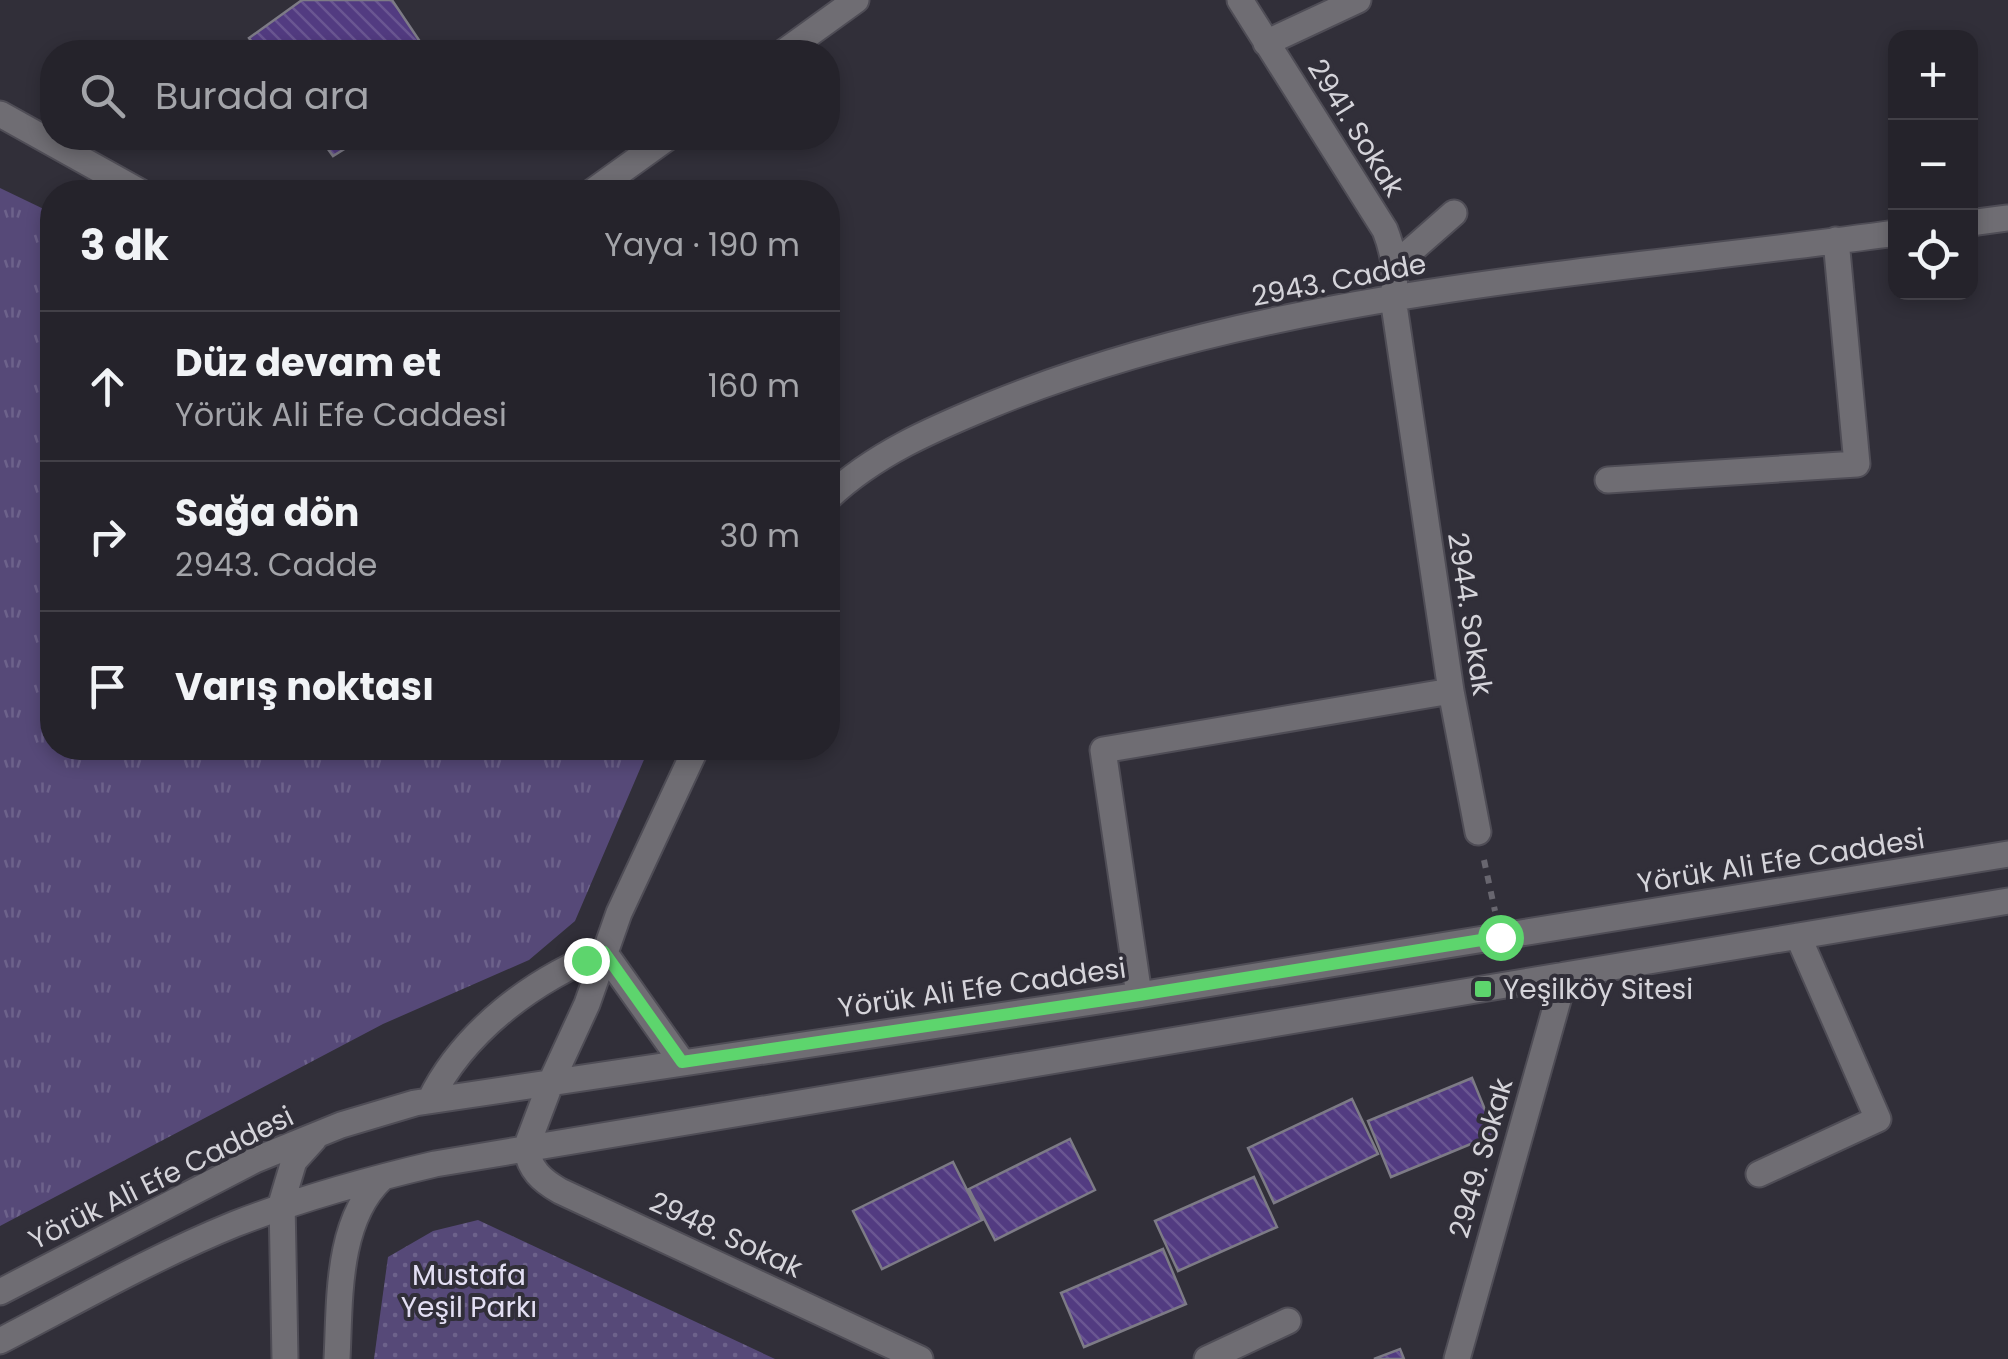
<!DOCTYPE html>
<html lang="tr">
<meta charset="utf-8">
<style>
body{margin:0;font-family:Poppins,sans-serif;background:#2d2b33;color:#f1f3f6}
.controls{position:absolute;right:30px;top:30px;display:grid;overflow:hidden;border-radius:20px;box-shadow:0 5px 15px #0003}
.controls button{width:90px;height:90px;display:grid;place-items:center;padding:0;border:0;border-bottom:2px solid #424047;background:#25232b;color:#f1f3f6;font:50px sans-serif}
.stop{position:absolute;width:30px;height:30px;margin:-22px;border:8px solid #5dd56d;border-radius:50%;background:#fff}
.stop.end{background:#5dd56d;border-color:#fff;box-shadow:0 2px 10px #0008}
.list{margin:0;padding:0;list-style:none}
h2{display:flex;justify-content:space-between;align-items:center;height:130px;margin:0;padding:0 40px;font-size:42px}
h2 small{font-size:32px;font-weight:400;color:#a3a4a9}
.list li{display:grid;grid-template-columns:65px 1fr auto;gap:30px;align-items:center;box-sizing:border-box;height:150px;padding:0 40px;border-top:2px solid #424047}
.list b{display:block;font-size:38px;white-space:nowrap}
.list p{margin:0;font-size:32px;white-space:nowrap;color:#a3a4a9}
.list em{font-size:32px;font-style:normal;color:#a3a4a9}
.icon{flex:none;width:55px;height:55px;fill:none;stroke:currentColor;stroke-width:2;stroke-linecap:round;stroke-linejoin:round}
.map{position:relative;flex:none;width:2008px;height:1359px;overflow:hidden}
.search{position:absolute;background:#25232b;box-shadow:0 5px 15px #0003;left:40px;top:40px;width:800px;height:110px;display:flex;align-items:center;gap:25px;box-sizing:border-box;padding:0 35px;border-radius:40px;color:#a3a4a9;font-size:38px}
.panel{position:absolute;background:#25232b;box-shadow:0 5px 15px #0003;left:40px;top:180px;width:800px;height:580px;border-radius:40px}
.map>svg:first-child{display:block}
.grass{fill:url(#grass-tufts)}
.park{fill:url(#park-dots)}
.building{fill:url(#building-back-hatch);stroke:#7d7b86;stroke-width:2.5}
.lines{fill:none;stroke-linecap:round;stroke-linejoin:round}
.minor-casing{stroke:#4f4d56;stroke-width:29}
.path{stroke:#68666f;stroke-width:6;stroke-dasharray:8 8;stroke-linecap:butt}
.minor{stroke:#6f6d73;stroke-width:25}
.route{stroke:#5dd56d;stroke-width:12}
.poi-dot{fill:#5dd56d;stroke:#312f39;stroke-width:4}
.labels{text-anchor:middle;dominant-baseline:central;stroke-width:8;stroke-linejoin:round;paint-order:stroke}
.street-label{font-size:28px;fill:#d5d4da;stroke:#312f39}
.poi-label{font-size:28px;fill:#d5d4da;stroke:#312f39;text-anchor:start}
.park-label{font-size:28px;fill:#e3dff3;stroke:#312f39}
</style>
<div class="map">
<svg width="2008" height="1359" viewBox="0 0 2008 1359">
<defs>
<pattern id="grass-tufts" width="24" height="20" patternUnits="userSpaceOnUse" patternTransform="scale(2.5)"><rect width="24" height="20" fill="#564978"/><path d="M3 7l-1-3M5 7V3M7 7l1-3M15 17l-1-3M17 17v-4M19 17l1-3" fill="none" stroke="#6d628b"/></pattern>
<pattern id="park-dots" width="8" height="8" patternUnits="userSpaceOnUse" patternTransform="scale(2.5)"><rect width="8" height="8" fill="#564978"/><path d="M2 2h.1M6 6h.1" fill="none" stroke="#6d628b" stroke-width="1.8" stroke-linecap="round"/></pattern>
<pattern id="building-back-hatch" width="6" height="6" patternUnits="userSpaceOnUse" patternTransform="scale(2.5)"><rect width="6" height="6" fill="#523b81"/><path d="M-1 5l2 2M0 0l6 6M5-1l2 2" fill="none" stroke="#6a5692"/></pattern>
</defs>
<rect width="100%" height="100%" fill="#312f39"/>
<!-- grass -->
<path class="grass" d="M0,188L52,213V748H649L575,921L529,960L383,1024L0,1226Z"/>
<!-- park -->
<path class="park" d="M478,1220L775,1359H374L388,1257L433,1231Z"/>
<!-- building -->
<path class="building" d="M302,0H392L427,52H259L249,38Z
M320,138H362L333,156Z
M1472,1078L1495,1134L1391,1177L1368,1121Z
M1352,1099L1378,1154L1274,1203L1248,1148Z
M1070,1139L1095,1190L995,1240L969,1189Z
M953,1162L982,1220L882,1269L853,1211Z
M1254,1177L1277,1227L1178,1271L1155,1221Z
M1163,1249L1186,1304L1084,1347L1061,1293Z
M1400,1349L1404,1359H1374Z"/>
<g class="lines">
<defs>
<path id="minor" d="M1240,0L1385,230C1394,253 1397,273 1393,298L1451,691L1478,832
M1266,43L1358,0
M784,52L856,0
M0,114L140,192
M592,192L667,138
M1970,223L2008,218
M1395,265L1454,213
M1608,480L1857,464L1836,240
M828,498C874,454 933,429 991,405C1271,290 1598,274 1896,233
M696,748L619,913L587,1004L551,1082L526,1148C530,1170 541,1180 560,1191L920,1359
M1139,995L1103,750L1451,691
M430,1100C464,1031 534,979 604,952L682,1062
M1759,1174L1878,1119L1798,936
M0,1292L255,1160L341,1125L415,1103L1139,995L2008,854
M0,1341C77,1301 154,1257 235,1224C299,1199 367,1180 435,1164L2008,901
M285,1359L282,1201L294,1161L314,1139
M337,1359C340,1301 336,1221 382,1178
M1207,1359L1288,1321
M1457,1359L1565,975"/>
</defs>
<!-- minor casing -->
<use href="#minor" class="minor-casing"/>
<!-- path -->
<path class="path" d="M1484,860L1495,911"/>
<!-- minor -->
<use href="#minor" class="minor"/>
</g>
<g class="lines">
<!-- route -->
<path class="route" d="M586,960L604,952L682,1062L1139,995L1500,937"/>
</g>
<!-- markers -->
<rect class="poi-dot" x="1473" y="979" width="20" height="20" rx="5"/>
<g class="labels">
<!-- street labels -->
<g class="street-label">
<text transform="translate(1356 128) rotate(58)">2941. Sokak</text>
<text transform="translate(1339 280) rotate(-11)">2943. Cadde</text>
<text transform="translate(1470 614) rotate(81)">2944. Sokak</text>
<text transform="translate(1781 861) rotate(-9)">Yörük Ali Efe Caddesi</text>
<text transform="translate(982 988) rotate(-8)">Yörük Ali Efe Caddesi</text>
<text transform="translate(1481 1158) rotate(-74)">2949. Sokak</text>
<text transform="translate(161 1178) rotate(-26)">Yörük Ali Efe Caddesi</text>
<text transform="translate(726 1235) rotate(25)">2948. Sokak</text>
</g>
<!-- poi labels -->
<g class="poi-label">
<text x="1503" y="989">Yeşilköy Sitesi</text>
</g>
<!-- park labels -->
<g class="park-label">
<text x="469" y="1275">Mustafa<tspan x="469" dy="32">Yeşil Parkı</tspan></text>
</g>
</g>
</svg>
<div class="controls">
<button>+</button>
<button>−</button>
<button><svg class="icon" aria-label="locate" viewBox="0 0 24 24"><circle cx="12" cy="12" r="6"/><path d="M12 2v4M12 18v4M2 12h4M18 12h4"/></svg></button>
</div>
<div class="stop" style="left:1500px;top:937px"></div>
<div class="stop end" style="left:586px;top:960px"></div>
<div class="search"><svg class="icon" aria-label="search" viewBox="0 0 24 24"><circle cx="10" cy="10" r="6"/><path d="M15 15l6 6"/></svg>Burada ara</div>
<section class="panel">
<h2>3 dk<small>Yaya · 190 m</small></h2>
<ul class="list">
<li><svg class="icon" aria-label="ahead" viewBox="0 0 24 24"><path d="M12 20V5M6 11l6-6 6 6"/></svg><div><b>Düz devam et</b><p>Yörük Ali Efe Caddesi</p></div><em>160 m</em></li>
<li><svg class="icon" aria-label="right" viewBox="0 0 24 24"><path d="M7 20v-9h11M14 6l5 5-5 5"/></svg><div><b>Sağa dön</b><p>2943. Cadde</p></div><em>30 m</em></li>
<li><svg class="icon" aria-label="arrive" viewBox="0 0 24 24"><path d="M6 21V4h12l-3 4 3 4H6"/></svg><div><b>Varış noktası</b></div></li>
</ul>
</section>
</div>
